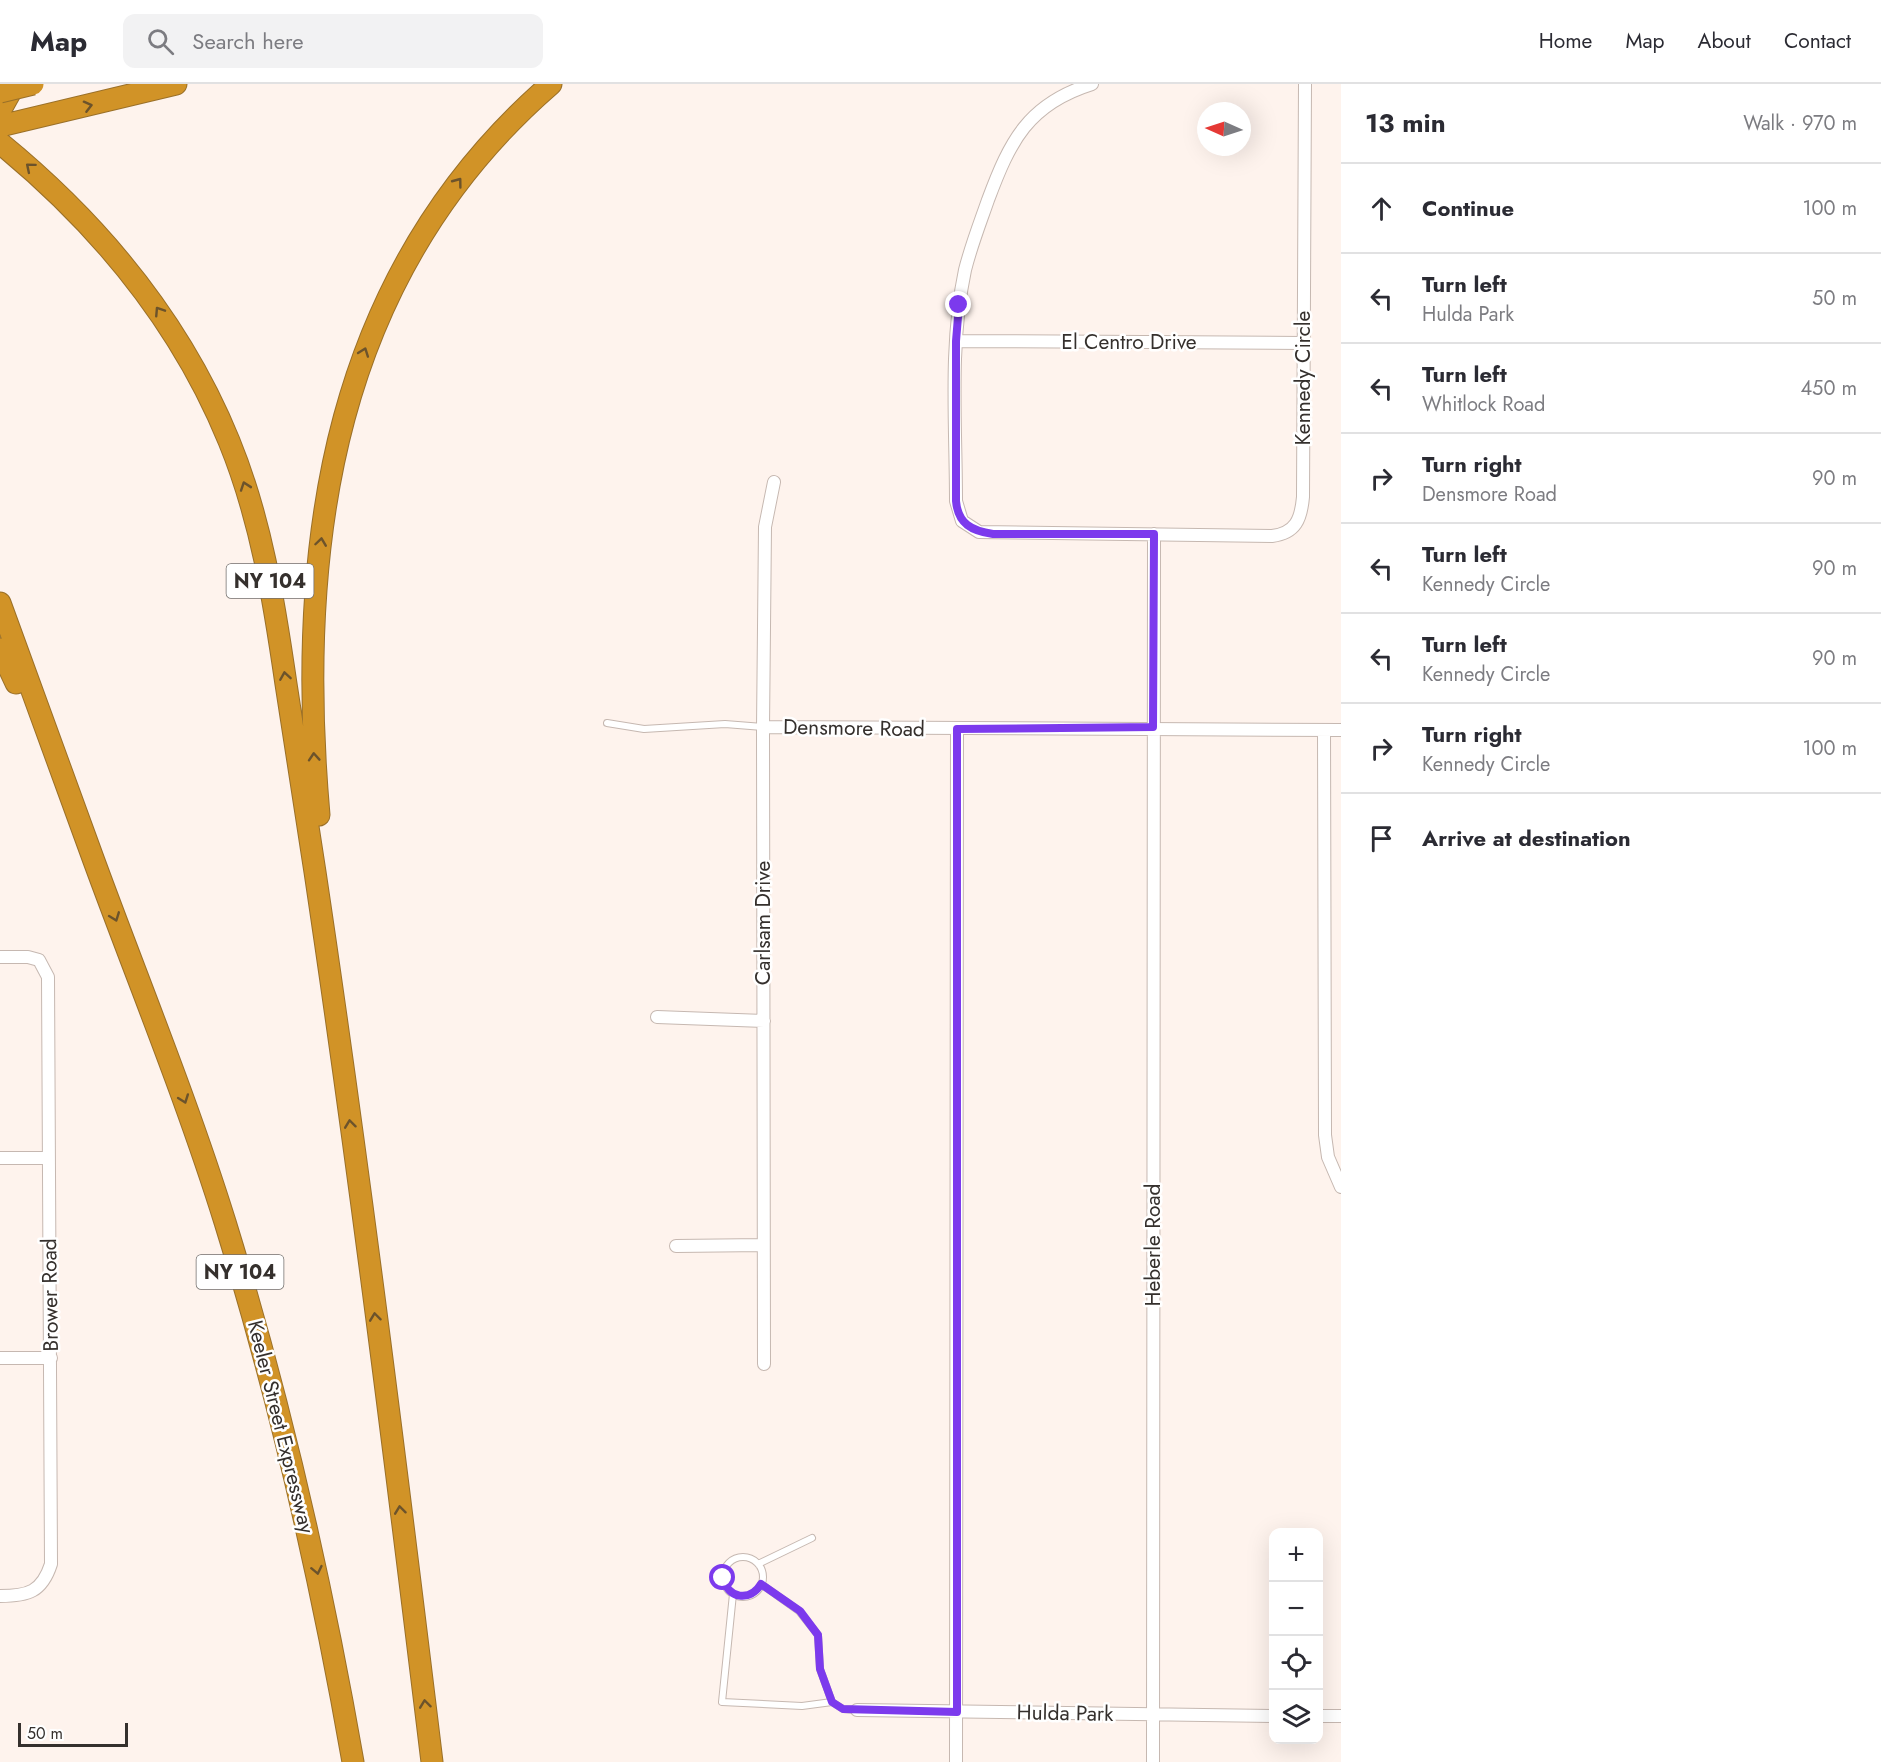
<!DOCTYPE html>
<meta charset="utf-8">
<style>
body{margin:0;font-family:Jost,sans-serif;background:#f2f2f3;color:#2b2b33}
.controls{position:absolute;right:18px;bottom:18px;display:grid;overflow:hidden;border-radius:12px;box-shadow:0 6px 24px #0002}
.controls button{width:54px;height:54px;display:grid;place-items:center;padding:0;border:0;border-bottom:2px solid #e1e1e2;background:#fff;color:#2b2b33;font:30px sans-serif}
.compass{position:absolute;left:1197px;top:18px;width:54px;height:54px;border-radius:50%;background:#fff;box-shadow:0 6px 24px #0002;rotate:273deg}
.scale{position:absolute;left:18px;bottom:15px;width:110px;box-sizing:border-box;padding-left:6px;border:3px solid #35302d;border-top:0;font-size:16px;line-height:21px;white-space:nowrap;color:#35302d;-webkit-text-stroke:4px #fff;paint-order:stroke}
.stop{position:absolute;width:18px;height:18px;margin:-14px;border:4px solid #7c3aed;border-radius:50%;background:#fff}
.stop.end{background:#7c3aed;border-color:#fff;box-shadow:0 2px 6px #0008}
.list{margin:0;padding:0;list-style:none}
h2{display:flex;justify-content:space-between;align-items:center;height:78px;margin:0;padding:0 24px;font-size:26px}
h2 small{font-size:20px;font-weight:400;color:#7c7c81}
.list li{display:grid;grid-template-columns:39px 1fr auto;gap:18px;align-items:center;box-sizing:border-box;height:90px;padding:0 24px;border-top:2px solid #e1e1e2}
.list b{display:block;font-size:22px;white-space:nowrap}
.list p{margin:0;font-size:20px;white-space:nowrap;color:#7c7c81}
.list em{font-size:20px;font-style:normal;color:#7c7c81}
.icon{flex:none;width:33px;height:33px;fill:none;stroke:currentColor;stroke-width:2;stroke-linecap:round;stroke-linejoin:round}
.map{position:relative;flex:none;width:1341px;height:1678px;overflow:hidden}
header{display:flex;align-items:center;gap:36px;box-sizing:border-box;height:84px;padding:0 30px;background:#fff;border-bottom:2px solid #e1e1e2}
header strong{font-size:28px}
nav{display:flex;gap:33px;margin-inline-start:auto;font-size:21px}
.search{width:420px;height:54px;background:#f2f2f3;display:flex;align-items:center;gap:15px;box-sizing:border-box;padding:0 21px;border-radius:12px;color:#7c7c81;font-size:22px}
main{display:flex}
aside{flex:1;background:#fff}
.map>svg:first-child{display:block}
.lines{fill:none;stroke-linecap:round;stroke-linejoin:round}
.lane-casing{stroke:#c6b8b1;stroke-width:8}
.street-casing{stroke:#c6b8b1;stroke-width:14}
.highway-casing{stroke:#9a7029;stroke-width:23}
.lane{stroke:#fff;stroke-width:6}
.street{stroke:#fff;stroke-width:12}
.highway{stroke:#d19327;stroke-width:21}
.highway-bridge-casing{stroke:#9a7029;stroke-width:23;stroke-linecap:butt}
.highway-bridge{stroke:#d19327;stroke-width:21}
.oneway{stroke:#6c532b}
.route{stroke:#7c3aed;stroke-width:8}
.labels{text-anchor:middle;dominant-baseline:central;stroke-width:5;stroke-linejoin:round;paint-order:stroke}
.shield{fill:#fff;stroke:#726e6c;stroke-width:1.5}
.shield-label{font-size:20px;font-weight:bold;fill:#35302d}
.street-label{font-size:21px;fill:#35302d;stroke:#fff}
</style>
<header>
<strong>Map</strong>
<div class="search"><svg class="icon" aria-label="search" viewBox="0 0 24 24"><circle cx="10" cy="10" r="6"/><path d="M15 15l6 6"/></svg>Search here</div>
<nav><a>Home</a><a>Map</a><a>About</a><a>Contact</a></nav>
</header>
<main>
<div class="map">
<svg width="1341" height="1678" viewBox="0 0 1341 1678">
<rect width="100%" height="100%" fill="#fef3ed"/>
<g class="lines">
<defs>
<path id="lane" d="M607,639L644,645L725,640L763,643
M723 1493a20 20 0 1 1 40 0a20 20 0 1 1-40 0Z
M758,1480L812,1454
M761,1500L799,1527L818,1551L820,1585L832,1618
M733,1510L722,1618L802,1622L832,1618L843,1625L857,1626"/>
<path id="street" d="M1092,0C1028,20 1010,57 988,116C980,139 971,162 965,186C949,261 956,341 956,417L962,437L979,448L1272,452C1296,449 1301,435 1303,413L1305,0
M956,257L1303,259
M763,643L1341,646
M1324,646L1325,1051L1328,1073L1341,1103
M0,873H28L39,876L48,893L51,1480C42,1508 28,1512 0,1512
M657,933L764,937
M0,1074H48
M676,1162L763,1161
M0,1274H51
M764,1280L763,643L765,443L774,398
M857,1626L1274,1632
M1318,1632H1341
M956,1678L957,644
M1153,1678L1154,450"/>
<path id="highway" d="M0,27L15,0
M0,42L176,0
M0,59C99,140 180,237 229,357C261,435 274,517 286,600C296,662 305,725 315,788C359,1083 396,1381 432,1678
M0,519C31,605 62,691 94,777C138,897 187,1016 225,1138C280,1316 321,1495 353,1678
M0,565L16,599
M319,731C295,457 333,189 551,0"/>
</defs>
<!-- lane casing -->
<use href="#lane" class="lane-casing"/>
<!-- street casing -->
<use href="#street" class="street-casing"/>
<!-- highway casing -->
<use href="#highway" class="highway-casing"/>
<!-- lane -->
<use href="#lane" class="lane"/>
<!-- street -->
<use href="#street" class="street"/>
<!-- highway -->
<use href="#highway" class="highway"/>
<defs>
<path id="highway-bridge" d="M0,8L33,0"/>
</defs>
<!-- highway-bridge casing -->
<use href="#highway-bridge" class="highway-bridge-casing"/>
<!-- highway-bridge -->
<use href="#highway-bridge" class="highway-bridge"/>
</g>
<!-- one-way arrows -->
<defs><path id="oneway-chevron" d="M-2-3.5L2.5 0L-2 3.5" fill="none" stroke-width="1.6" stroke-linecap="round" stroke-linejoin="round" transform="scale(1.5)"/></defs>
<g class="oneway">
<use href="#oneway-chevron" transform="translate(88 22) rotate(-14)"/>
<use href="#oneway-chevron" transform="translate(30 83) rotate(-140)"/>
<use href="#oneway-chevron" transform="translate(458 98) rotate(-53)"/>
<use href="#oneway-chevron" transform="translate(159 227) rotate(-123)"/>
<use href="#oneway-chevron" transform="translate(364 268) rotate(-70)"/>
<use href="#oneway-chevron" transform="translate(245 402) rotate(-109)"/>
<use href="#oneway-chevron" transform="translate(321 458) rotate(-82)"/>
<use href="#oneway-chevron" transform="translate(285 592) rotate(-99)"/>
<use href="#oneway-chevron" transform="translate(314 673) rotate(-94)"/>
<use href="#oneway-chevron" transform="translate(115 833) rotate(69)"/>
<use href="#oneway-chevron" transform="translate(184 1015) rotate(70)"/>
<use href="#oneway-chevron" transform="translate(350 1040) rotate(-97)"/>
<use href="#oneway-chevron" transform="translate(375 1233) rotate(-97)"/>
<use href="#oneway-chevron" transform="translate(400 1426) rotate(-97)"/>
<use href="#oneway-chevron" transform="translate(317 1486) rotate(78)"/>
<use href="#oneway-chevron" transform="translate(425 1620) rotate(-97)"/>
</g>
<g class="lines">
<!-- route -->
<path class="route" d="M723,1494C728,1515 750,1518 761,1500L800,1527L818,1551L820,1585L832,1618L843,1625L957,1628V645L1153,643L1154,450H993C972,447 958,440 956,417V257L959,221"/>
</g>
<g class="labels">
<!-- shield labels -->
<g class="shield">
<rect x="226.5" y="480" width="87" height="34" rx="4.5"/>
<rect x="196.5" y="1171" width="87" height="34" rx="4.5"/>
</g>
<g class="shield-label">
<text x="270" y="497">NY 104</text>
<text x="240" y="1188">NY 104</text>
</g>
<!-- street labels -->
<g class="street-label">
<text x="1129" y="258">El Centro Drive</text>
<text transform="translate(1303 294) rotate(-90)">Kennedy Circle</text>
<text transform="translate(854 644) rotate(1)">Densmore Road</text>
<text transform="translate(763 839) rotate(-90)">Carlsam Drive</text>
<text transform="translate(1153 1161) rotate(-90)">Heberle Road</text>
<text transform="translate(50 1211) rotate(-91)">Brower Road</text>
<text transform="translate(281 1343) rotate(76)">Keeler Street Expressway</text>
<text transform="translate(1065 1629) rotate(1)">Hulda Park</text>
</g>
</g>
</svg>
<div class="controls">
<button>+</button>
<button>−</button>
<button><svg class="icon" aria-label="locate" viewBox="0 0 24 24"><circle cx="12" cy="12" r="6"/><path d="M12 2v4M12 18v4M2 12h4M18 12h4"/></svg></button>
<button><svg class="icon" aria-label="layers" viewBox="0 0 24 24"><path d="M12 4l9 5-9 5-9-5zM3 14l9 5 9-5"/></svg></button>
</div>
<svg class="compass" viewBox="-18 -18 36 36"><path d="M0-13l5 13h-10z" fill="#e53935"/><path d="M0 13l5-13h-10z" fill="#7c7c81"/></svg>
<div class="scale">50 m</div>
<div class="stop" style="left:723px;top:1494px"></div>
<div class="stop end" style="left:959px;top:221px"></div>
</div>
<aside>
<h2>13 min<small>Walk · 970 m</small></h2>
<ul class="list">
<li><svg class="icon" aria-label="ahead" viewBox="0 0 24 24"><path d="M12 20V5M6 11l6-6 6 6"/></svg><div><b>Continue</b></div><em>100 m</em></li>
<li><svg class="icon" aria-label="left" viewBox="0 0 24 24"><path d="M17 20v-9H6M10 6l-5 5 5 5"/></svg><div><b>Turn left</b><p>Hulda Park</p></div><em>50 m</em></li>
<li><svg class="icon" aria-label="left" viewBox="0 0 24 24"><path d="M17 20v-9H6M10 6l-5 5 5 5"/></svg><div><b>Turn left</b><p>Whitlock Road</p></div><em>450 m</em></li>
<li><svg class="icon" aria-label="right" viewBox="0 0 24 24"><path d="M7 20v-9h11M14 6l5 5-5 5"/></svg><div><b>Turn right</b><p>Densmore Road</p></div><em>90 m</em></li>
<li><svg class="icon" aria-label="left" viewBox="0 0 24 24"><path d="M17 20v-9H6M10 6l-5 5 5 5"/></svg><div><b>Turn left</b><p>Kennedy Circle</p></div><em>90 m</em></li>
<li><svg class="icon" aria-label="left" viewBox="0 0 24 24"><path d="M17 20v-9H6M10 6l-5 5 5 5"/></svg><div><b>Turn left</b><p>Kennedy Circle</p></div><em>90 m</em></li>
<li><svg class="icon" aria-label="right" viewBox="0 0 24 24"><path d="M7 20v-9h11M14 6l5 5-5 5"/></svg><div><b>Turn right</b><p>Kennedy Circle</p></div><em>100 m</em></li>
<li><svg class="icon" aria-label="arrive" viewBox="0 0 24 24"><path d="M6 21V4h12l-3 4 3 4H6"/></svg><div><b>Arrive at destination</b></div></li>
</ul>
</aside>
</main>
